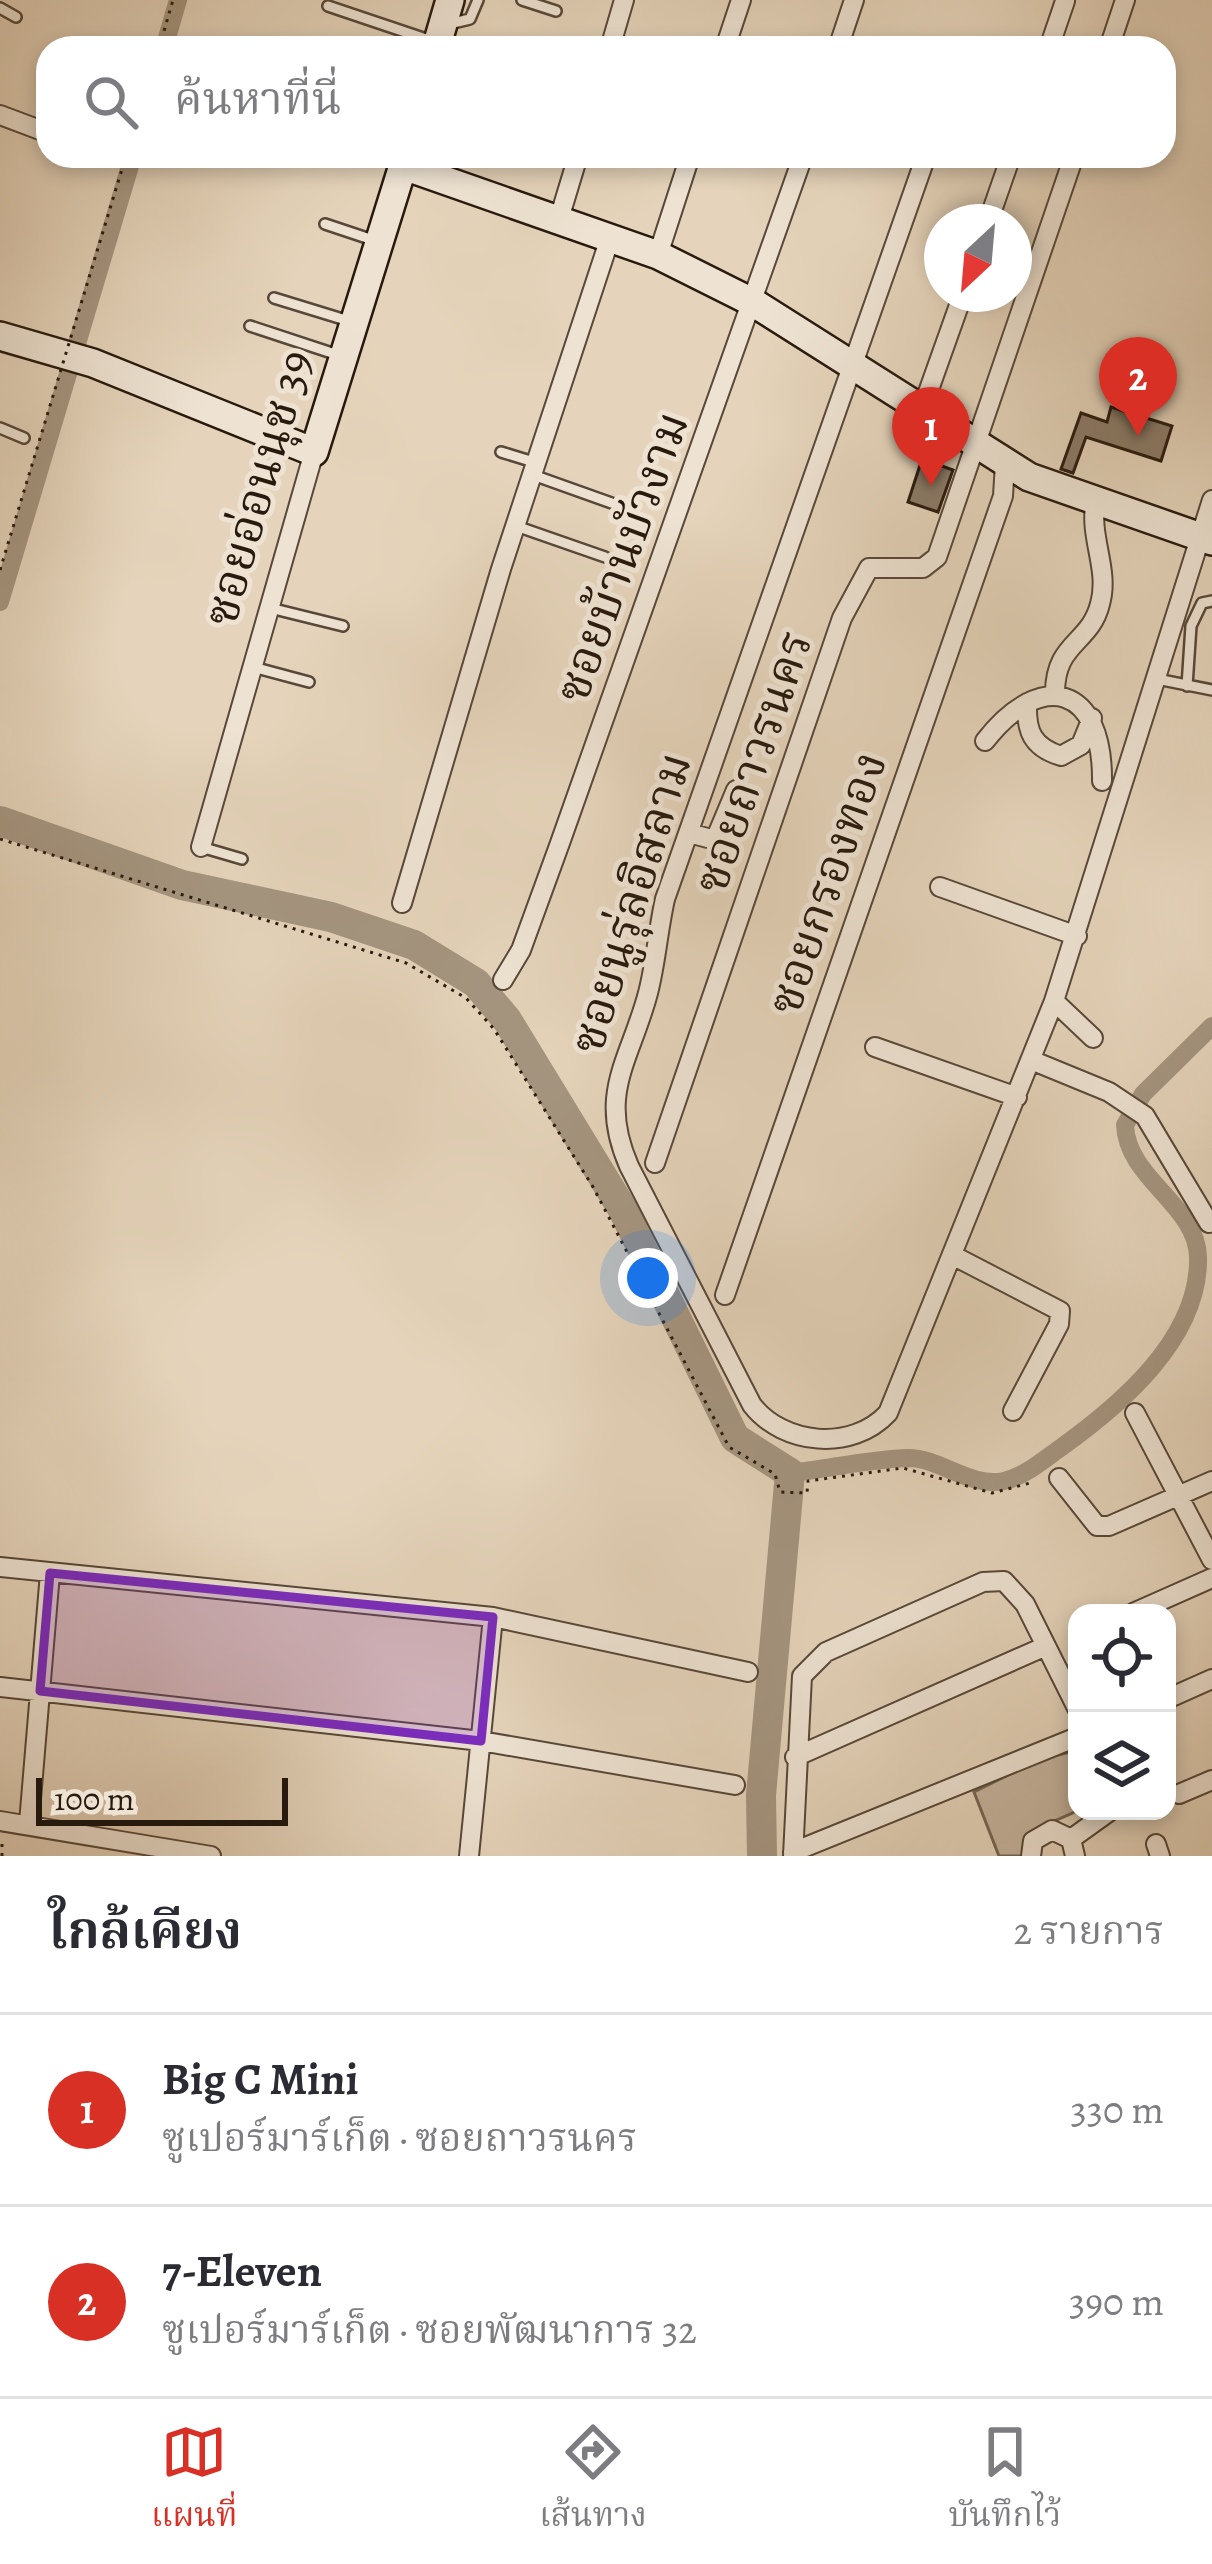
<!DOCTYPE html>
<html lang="th">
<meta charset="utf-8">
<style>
body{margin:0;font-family:Alegreya,"Noto Serif Thai",serif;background:#f7f7f7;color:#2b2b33}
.controls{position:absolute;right:36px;bottom:36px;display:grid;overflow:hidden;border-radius:24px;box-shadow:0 6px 18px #0003}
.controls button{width:108px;height:108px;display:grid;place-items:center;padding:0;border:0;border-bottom:3px solid #e1e1e2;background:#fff;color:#2b2b33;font:60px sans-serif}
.compass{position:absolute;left:924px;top:204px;width:108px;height:108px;border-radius:50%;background:#fff;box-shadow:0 6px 18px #0003;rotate:206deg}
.scale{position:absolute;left:36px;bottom:30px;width:252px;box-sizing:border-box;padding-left:12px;border:6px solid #291a0e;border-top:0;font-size:33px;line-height:42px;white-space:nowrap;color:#291a0e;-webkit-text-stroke:9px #eee3d3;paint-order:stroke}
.you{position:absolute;left:648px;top:1278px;width:42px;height:42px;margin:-30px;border:9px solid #fff;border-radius:50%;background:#1a73e8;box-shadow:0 0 0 18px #1a73e833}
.badge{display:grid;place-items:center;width:78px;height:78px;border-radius:50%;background:#d93025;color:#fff;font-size:39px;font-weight:700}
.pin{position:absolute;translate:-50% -99px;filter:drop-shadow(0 3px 6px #0008)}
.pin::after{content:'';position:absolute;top:63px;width:42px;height:36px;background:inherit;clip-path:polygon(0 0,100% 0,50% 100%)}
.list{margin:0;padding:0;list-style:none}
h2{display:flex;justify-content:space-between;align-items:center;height:156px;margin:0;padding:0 48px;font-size:51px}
h2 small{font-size:39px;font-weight:400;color:#7c7c81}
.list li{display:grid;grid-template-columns:78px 1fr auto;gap:36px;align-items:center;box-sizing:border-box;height:192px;padding:0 48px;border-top:3px solid #e1e1e2}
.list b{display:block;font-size:45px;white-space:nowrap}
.list p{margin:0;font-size:39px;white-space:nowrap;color:#7c7c81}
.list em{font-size:39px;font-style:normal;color:#7c7c81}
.icon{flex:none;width:66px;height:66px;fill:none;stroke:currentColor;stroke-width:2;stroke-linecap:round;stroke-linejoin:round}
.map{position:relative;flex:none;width:1212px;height:1856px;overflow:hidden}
.search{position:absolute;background:#fff;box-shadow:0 6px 18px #0003;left:36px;right:36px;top:36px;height:132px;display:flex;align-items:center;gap:30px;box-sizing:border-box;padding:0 42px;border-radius:36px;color:#7c7c81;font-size:45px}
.sheet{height:540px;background:#fff}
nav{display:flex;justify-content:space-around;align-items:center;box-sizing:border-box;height:168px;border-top:3px solid #e1e1e2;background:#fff;font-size:33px;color:#7c7c81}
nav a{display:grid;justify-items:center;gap:6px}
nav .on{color:#d93025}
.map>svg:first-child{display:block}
.green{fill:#c5b49e;stroke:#776756;stroke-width:3}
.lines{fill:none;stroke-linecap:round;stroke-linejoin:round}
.canal{stroke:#a59580;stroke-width:18}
.river{stroke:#a59580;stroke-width:30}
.building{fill:#8b7b68;stroke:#291a0e;stroke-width:3}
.lane-casing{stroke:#584839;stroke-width:14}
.street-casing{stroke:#584839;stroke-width:22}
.secondary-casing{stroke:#291a0e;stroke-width:32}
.path{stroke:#291a0e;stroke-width:3;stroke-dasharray:3 6;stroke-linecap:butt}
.lane{stroke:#eee3d3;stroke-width:9}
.street{stroke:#eee3d3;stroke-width:18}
.secondary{stroke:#eee3d3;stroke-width:27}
.path-bridge{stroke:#291a0e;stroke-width:3;stroke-dasharray:3 6;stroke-linecap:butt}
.marked{fill:#7b2cbf;fill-opacity:0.2;stroke:#7b2cbf;stroke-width:9;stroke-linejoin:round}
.labels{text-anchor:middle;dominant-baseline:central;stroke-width:10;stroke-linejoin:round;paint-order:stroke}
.street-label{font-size:48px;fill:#291a0e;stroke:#eee3d3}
</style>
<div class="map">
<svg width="1212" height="1856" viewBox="0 0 1212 1856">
<rect width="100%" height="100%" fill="#e5d4bb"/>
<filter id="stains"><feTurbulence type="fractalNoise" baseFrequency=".00167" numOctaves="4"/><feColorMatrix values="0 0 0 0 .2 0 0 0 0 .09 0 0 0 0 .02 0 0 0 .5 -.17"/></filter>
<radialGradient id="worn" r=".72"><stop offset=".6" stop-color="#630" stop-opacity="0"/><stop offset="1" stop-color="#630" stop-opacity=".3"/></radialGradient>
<!-- green -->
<path class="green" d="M1077,1751V1811L1041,1827L1026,1856H999L974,1792L1042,1758Z"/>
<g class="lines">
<!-- canal -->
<path class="canal" d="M164,48L178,0
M0,602L133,156
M790,1473C828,1469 869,1459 908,1458C940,1458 970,1488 1004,1481C1025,1476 1042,1461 1059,1449C1119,1406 1200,1339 1198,1257C1197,1205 1127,1179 1125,1125L1143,1094L1212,1026"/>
<!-- river -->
<path class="river" d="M0,821L182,885L331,917L414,945L476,983L507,1020L623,1210L735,1438L790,1473L761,1795L762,1856"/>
</g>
<!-- building -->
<path class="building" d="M1111,407L1172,426L1161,461L1086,437L1073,473L1061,469L1081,413L1107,422Z
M922,459L953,470L938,512L908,502Z"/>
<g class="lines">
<defs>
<path id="lane" d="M522,0L556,11
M328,6L432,41
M0,8L16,17
M449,24L470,19L478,0
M325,224L373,240
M274,298L349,321
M250,326L338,355
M0,428L24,438
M501,452L537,463
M533,475L620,506
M516,526L605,557
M270,608L343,626
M253,667L309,682
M1157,679L1212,690
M1187,686L1191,626L1202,603L1212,601
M201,847L242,859"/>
<path id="street" d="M610,48L624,0
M725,48L741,0
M838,48L854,0
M1049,48L1065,1
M1109,48L1125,0
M0,115L48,133
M926,156L665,899C658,930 656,962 648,993C630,1061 597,1093 629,1166L752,1405C783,1445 852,1452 888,1413L1054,1001L1212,500
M559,219L578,156
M988,222L1011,156
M658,255L690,156
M921,412L963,294
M1055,693C1055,642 1090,644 1100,604C1110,569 1088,536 1096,501
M1027,703C1026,731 1032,747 1061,756L1081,745L1092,718
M985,741C1042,668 1103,686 1102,781
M689,833L715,840L736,790
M201,847L314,452
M940,887L1077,936
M402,903L501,569L610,238
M503,980L521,950L560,843L803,156
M1054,1001L1093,1038
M875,1047L1017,1097
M1031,1060L1109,1092L1145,1116L1209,1223
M655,1163L842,618L869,568H923L937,557L1074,156
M954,1256L1060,1311L1059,1324L1013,1411
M725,1295L1003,496L1005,463
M1135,1413L1212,1560
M1059,1478L1097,1526H1109L1212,1481
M0,1567L493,1617L748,1672
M1133,1613L1212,1578
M0,1687L481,1741L735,1785
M1167,1699L1212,1679
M795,1757L1046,1646
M1179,1794L1212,1780
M0,1821L211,1856
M29,1823L50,1573
M1071,1839L1110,1811
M1156,1844L1160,1856
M793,1852L1077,1737
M469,1856L493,1617
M793,1856L802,1676L826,1652L983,1582L1004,1581L1025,1604L1077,1708
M1031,1856L1033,1841L1052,1830L1071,1839L1075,1856"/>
<path id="secondary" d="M436,48L450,0
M404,166L658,255L754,303L1029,477L1212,541
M0,336L93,363L314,452L406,156"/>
</defs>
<!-- lane casing -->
<use href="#lane" class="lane-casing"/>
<!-- street casing -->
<use href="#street" class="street-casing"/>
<!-- secondary casing -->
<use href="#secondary" class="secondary-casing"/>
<!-- path -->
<path class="path" d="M159,48L173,0
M0,839L406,963L466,998L494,1029L593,1187L729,1447L775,1474L780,1492L807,1493L808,1481L903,1468L992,1493L1034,1482
M2,1856V1840"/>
<!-- lane -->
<use href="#lane" class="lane"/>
<!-- street -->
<use href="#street" class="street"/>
<!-- secondary -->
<use href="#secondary" class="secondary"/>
<!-- path-bridge -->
<path class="path-bridge" d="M0,570L126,156"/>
</g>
<!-- marked area -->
<path class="marked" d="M50,1573L493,1617L481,1741L40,1691Z"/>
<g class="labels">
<!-- street labels -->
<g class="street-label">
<text transform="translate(258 488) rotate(-74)">ซอยอ่อนนุช 39</text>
<text transform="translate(622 557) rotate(-70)">ซอยบ้านบัวงาม</text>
<text transform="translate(753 762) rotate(-71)">ซอยถาวรนคร</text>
<text transform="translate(827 883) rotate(-71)">ซอยกรองทอง</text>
<text transform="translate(631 903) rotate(-73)">ซอยนูรุ่ลอิสลาม</text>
</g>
</g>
<rect width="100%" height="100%" filter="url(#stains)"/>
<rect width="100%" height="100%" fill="url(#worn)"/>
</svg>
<div class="controls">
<button><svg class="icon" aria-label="locate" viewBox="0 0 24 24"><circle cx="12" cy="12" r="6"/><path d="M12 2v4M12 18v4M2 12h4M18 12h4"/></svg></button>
<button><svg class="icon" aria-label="layers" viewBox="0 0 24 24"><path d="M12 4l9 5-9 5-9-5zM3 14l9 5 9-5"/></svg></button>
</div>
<svg class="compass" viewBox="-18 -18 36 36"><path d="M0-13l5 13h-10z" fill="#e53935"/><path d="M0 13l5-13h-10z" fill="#7c7c81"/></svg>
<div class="scale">100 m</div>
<div class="you"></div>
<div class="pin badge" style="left:931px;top:486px">1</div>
<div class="pin badge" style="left:1138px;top:436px">2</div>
<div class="search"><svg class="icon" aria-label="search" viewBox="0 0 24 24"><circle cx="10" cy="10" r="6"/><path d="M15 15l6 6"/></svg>ค้นหาที่นี่</div>
</div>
<section class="sheet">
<h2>ใกล้เคียง<small>2 รายการ</small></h2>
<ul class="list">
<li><span class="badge">1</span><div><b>Big C Mini</b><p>ซูเปอร์มาร์เก็ต · ซอยถาวรนคร</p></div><em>330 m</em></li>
<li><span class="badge">2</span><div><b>7-Eleven</b><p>ซูเปอร์มาร์เก็ต · ซอยพัฒนาการ 32</p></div><em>390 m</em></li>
</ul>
</section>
<nav>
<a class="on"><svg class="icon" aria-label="map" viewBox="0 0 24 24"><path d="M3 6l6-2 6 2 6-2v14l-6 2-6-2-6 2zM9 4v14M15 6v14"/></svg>แผนที่</a>
<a><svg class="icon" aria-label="directions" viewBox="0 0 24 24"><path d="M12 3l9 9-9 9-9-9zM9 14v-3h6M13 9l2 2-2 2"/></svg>เส้นทาง</a>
<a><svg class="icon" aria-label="saved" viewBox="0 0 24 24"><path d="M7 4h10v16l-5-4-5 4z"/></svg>บันทึกไว้</a>
</nav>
